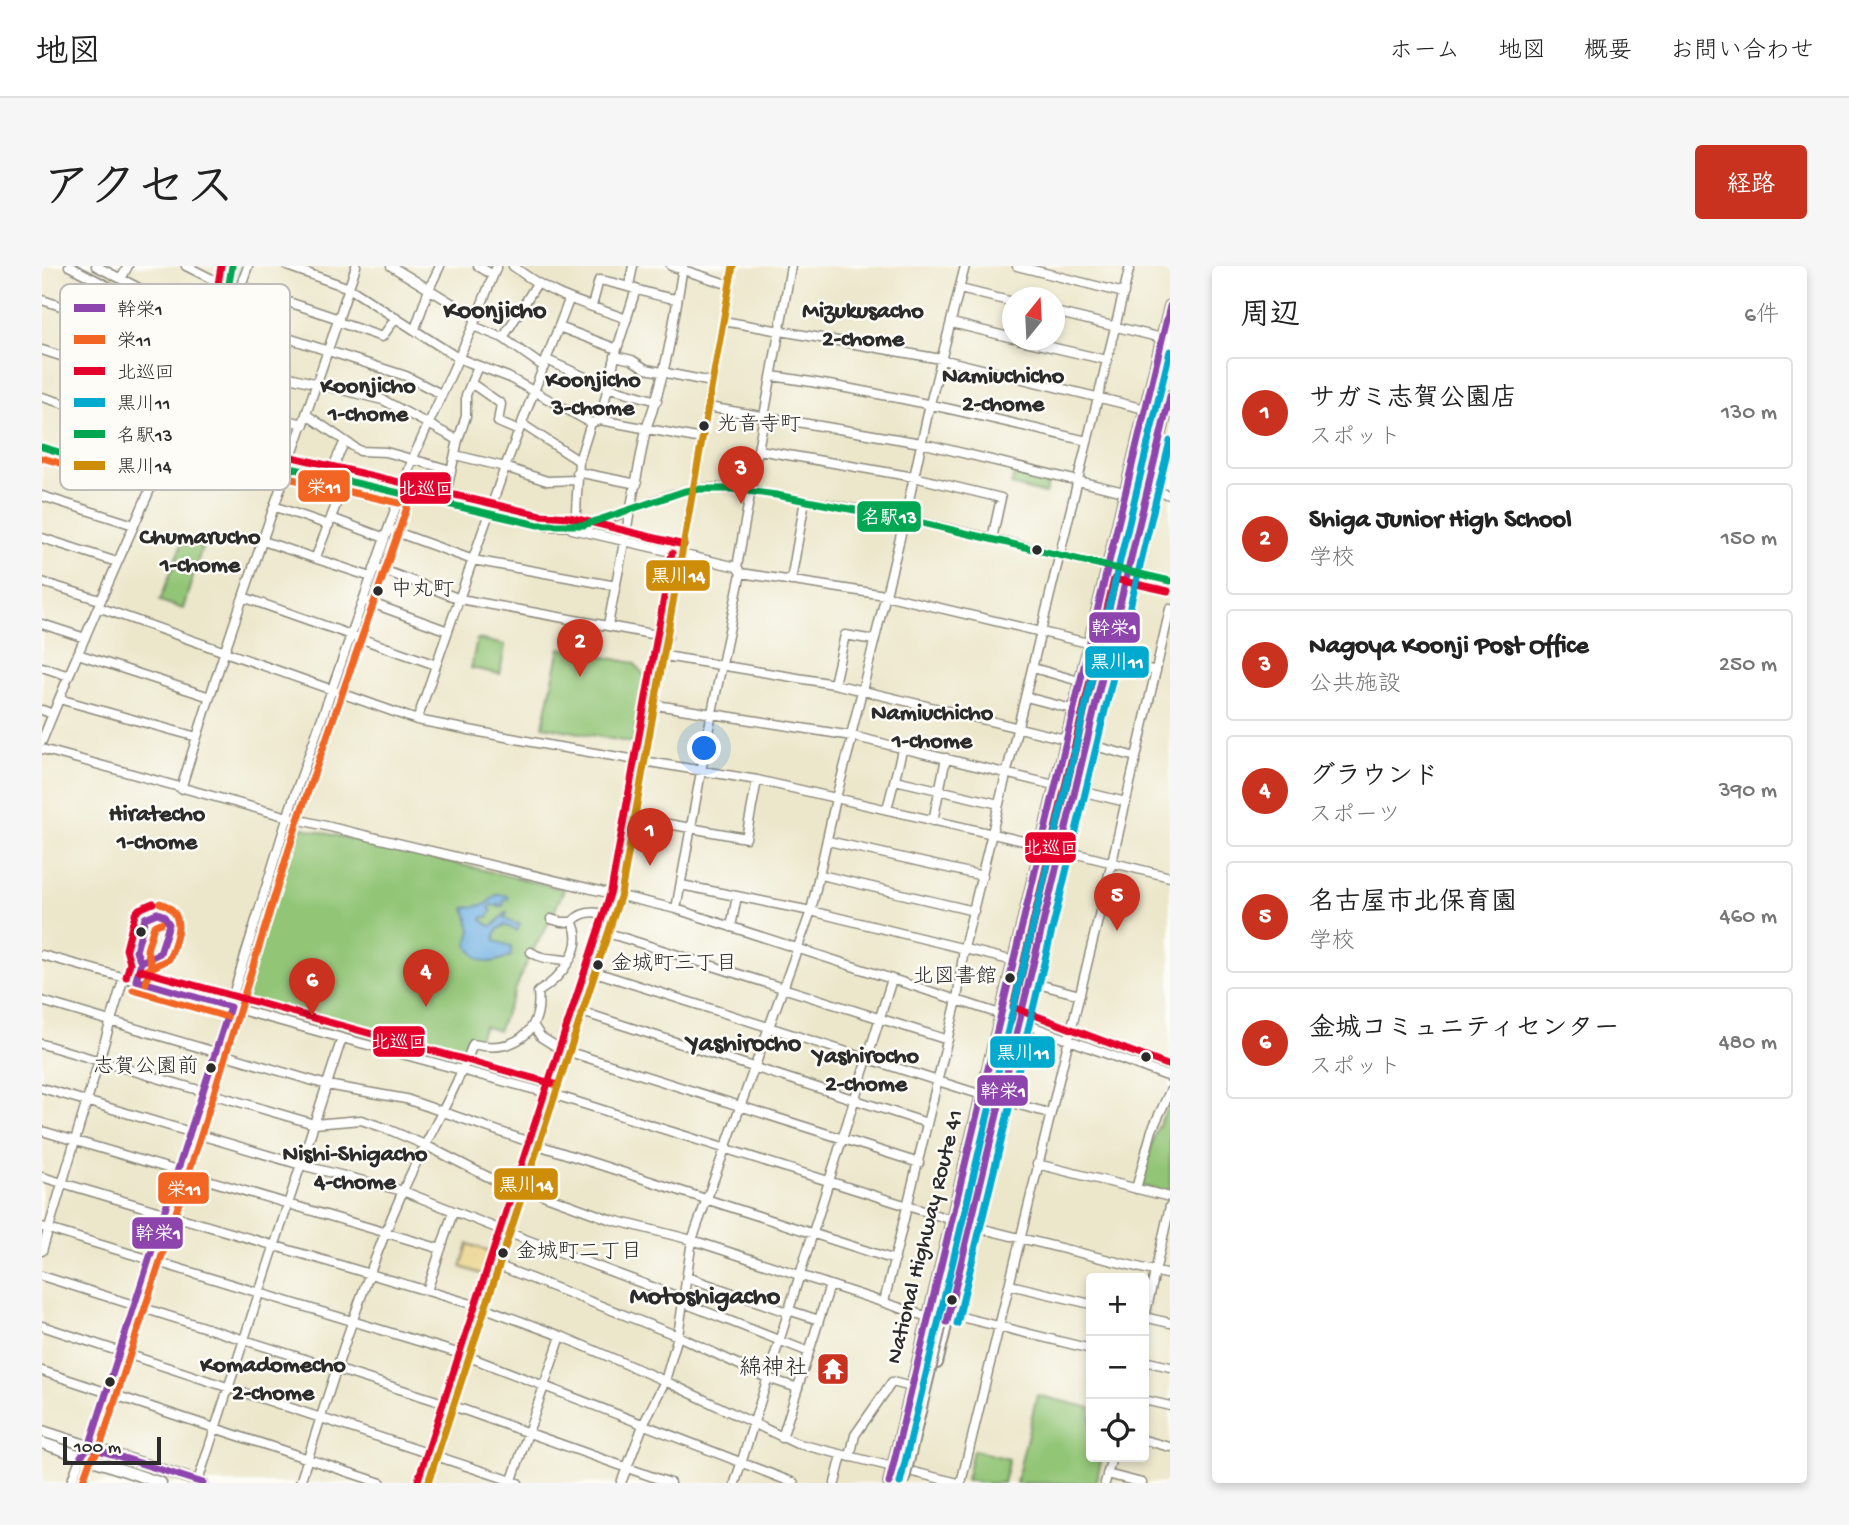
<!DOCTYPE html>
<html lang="ja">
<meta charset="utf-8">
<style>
body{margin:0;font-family:"Gochi Hand","Klee One",sans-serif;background:#f6f6f6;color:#222}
.controls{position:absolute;right:21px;bottom:21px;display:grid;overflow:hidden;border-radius:7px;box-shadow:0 4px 10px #0003}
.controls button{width:63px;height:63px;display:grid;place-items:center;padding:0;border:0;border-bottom:2px solid #e0e0e0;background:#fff;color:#222;font:35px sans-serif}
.compass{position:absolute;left:960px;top:21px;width:63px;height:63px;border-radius:50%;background:#fff;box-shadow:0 4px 10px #0003;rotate:18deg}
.scale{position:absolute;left:21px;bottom:18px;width:98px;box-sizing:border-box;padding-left:7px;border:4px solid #2b2b2b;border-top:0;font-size:19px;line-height:24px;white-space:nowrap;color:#2b2b2b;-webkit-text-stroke:5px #fdfcf7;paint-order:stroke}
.you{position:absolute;left:663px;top:483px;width:24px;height:24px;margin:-18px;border:5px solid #fff;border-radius:50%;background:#1a73e8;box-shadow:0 0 0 10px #1a73e833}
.badge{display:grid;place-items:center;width:46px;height:46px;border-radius:50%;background:#c8321e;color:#fff;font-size:23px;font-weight:700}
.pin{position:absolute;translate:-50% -58px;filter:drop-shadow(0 2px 4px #0008)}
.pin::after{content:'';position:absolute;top:37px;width:24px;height:21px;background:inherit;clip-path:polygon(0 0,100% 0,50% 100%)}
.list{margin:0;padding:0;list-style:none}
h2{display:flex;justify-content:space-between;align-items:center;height:91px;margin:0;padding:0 28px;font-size:30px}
h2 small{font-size:23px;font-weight:400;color:#767676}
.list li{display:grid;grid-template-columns:46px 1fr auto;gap:21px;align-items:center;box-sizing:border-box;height:112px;margin:0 14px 14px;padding:0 14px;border:2px solid #e0e0e0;border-radius:7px}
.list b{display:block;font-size:26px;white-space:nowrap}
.list p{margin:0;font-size:23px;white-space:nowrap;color:#767676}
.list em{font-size:23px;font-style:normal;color:#767676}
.icon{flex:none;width:38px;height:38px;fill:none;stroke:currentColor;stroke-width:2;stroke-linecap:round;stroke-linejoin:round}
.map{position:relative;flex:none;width:1128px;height:1217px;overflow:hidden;border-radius:7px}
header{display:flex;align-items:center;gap:42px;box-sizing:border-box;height:98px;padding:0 35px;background:#fff;border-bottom:2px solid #e0e0e0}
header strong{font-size:33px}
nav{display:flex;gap:38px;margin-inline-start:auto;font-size:24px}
.intro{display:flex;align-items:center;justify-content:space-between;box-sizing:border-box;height:168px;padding:0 42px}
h1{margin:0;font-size:49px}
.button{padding:18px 32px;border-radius:7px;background:#c8321e;color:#fff;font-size:24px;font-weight:700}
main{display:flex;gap:42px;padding:0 42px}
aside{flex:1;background:#fff;border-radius:7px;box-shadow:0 4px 10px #0003}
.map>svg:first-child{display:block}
.green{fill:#92c576;stroke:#5e7850;stroke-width:2}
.sand{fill:#eeda9e;stroke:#8c8264;stroke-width:2}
.water{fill:#6fb0e3;stroke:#4d6e87;stroke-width:2}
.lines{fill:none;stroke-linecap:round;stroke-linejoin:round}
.stream{stroke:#6fb0e3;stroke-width:2}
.minor-casing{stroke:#8c897b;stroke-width:11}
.major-casing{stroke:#8c897b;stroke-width:13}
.highway-casing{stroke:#8c897b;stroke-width:14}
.minor{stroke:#fff;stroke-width:8}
.major{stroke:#fff;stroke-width:10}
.highway{stroke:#fff;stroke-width:10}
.highway-bridge-casing{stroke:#8c897b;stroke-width:14;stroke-linecap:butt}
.highway-bridge{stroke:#fff;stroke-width:10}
.bus-1-casing{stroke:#fdfcf7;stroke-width:12}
.bus-2-casing{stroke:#fdfcf7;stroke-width:12}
.bus-3-casing{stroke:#fdfcf7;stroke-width:12}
.bus-4-casing{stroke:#fdfcf7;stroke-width:12}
.bus-5-casing{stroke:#fdfcf7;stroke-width:12}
.bus-6-casing{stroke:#fdfcf7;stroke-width:12}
.bus-1{stroke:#8e44ad;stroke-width:7}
.bus-2{stroke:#f26522;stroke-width:7}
.bus-3{stroke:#e4002b;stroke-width:7}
.bus-4{stroke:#00a9ce;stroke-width:7}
.bus-5{stroke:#00a651;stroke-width:7}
.bus-6{stroke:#ce8d09;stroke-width:7}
.bus-dot{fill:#2b2b2b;stroke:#fdfcf7;stroke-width:2.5}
.labels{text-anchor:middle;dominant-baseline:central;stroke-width:5;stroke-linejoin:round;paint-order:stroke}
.bus-label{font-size:21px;fill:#2b2b2b;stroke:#fdfcf7;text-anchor:start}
.street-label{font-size:23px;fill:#2b2b2b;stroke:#fdfcf7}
.poi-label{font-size:23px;fill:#2b2b2b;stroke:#fdfcf7;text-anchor:end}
.neighbourhood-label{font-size:24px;font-weight:bold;fill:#2b2b2b;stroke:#fdfcf7}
.quarter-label{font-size:26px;font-weight:bold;fill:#2b2b2b;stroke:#fdfcf7}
.key{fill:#fdfcf7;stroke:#bebdba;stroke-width:2}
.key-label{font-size:19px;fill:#2b2b2b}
.line-badge{stroke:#fdfcf7;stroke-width:2.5}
.badge-label{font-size:19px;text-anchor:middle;font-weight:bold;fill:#fff}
</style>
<header>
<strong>地図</strong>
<nav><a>ホーム</a><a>地図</a><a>概要</a><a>お問い合わせ</a></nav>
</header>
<div class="intro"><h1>アクセス</h1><a class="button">経路</a></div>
<main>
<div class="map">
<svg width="1128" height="1217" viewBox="0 0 1128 1217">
<rect width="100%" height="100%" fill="#fdfcf7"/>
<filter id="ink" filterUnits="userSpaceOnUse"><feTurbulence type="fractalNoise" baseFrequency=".0143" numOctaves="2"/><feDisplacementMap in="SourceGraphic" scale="14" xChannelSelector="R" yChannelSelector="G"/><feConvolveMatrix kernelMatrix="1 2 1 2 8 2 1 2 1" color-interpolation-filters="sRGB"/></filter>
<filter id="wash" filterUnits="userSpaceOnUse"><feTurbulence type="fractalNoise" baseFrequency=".00686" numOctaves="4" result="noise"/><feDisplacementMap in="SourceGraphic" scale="28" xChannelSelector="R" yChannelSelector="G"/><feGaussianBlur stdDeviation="1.57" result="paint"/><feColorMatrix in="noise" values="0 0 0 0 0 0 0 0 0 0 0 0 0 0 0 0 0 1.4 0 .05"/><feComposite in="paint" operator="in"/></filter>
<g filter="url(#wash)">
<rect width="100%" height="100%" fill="#ece7cb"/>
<!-- green -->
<path class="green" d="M973,205L1007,213L1003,228L969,219Z
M141,274L160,281L141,343L118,335Z
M435,373L463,379L458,408L429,402Z
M518,382L592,397L603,410L591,477L501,460Z
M253,560L522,623L509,653L487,691L456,765L442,760L435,776L430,774L422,793L417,798L205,738L197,731L249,563Z
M1128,836V927L1099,920L1113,867Z
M995,1129L1049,1142V1191H1060L1054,1217H974Z
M931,1184L967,1193L961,1217H938L924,1214Z"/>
<!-- sand -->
<path class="sand" d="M426,978L453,987L445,1010L419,1001Z"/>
<!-- water -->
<path class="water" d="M454,629H464L467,632L462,635L461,640L457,639L458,641L450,639L447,642L450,645L446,651H442L440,653L446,659L451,660L466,645L463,652L471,657L478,658L475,665L463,659C456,662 452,667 453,675L469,680V690C446,699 439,700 425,679L429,664L423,642L445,638Z"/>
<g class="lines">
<!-- stream -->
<path class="stream" d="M40,0L164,64
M192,25L199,0"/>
</g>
</g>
<g filter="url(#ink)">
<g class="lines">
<defs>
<path id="minor" d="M27,0L173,76
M54,0L179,64
M144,0L186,21
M245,0L307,22L416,92L466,111L549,157
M349,0L434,52
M436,0L451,9
M471,0C509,30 541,37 585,53
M629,0L688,19
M975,0L1082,27
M79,13L86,0
M199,20L297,53
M587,20L591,0
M918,23L971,36
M0,34L223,105L341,134L416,174
M550,40L557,14C584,18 607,30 635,33
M1013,46L1120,72
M187,53L364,110L399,128
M681,55L899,93L1103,143
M296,56L340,71L354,52
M910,57L971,72
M74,58L83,30
M180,59L190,0
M431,60L461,72L502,101
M517,61L575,83
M373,63L387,23L398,0
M461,72L494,19
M978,74L1065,94
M0,84L149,132L262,158
M573,90L590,94L604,103L670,116
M505,94L565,121L615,135
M730,110C836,125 941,150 1045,175
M429,117L459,138L456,156L477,165
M0,131L133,171
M666,141L879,177L1082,226
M265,149L303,175L294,194L295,212
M558,154L660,173
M480,158L537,195
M303,175L318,185L344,186L409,204
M0,181L27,189L56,192L158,181L496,259C514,261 531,262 549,258C592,247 629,220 676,222C712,223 749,232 786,238C882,255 976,278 1070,302
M717,184L872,211L959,232L950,273
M413,189L463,201L505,215L535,214
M56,192L66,201L111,216
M535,206L595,218
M1105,224L1128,229
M0,230L92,259
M402,237L416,174L424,150V129L436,100
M234,241L287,259
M289,252L343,272
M533,261L537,195L549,157L558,154L575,83L594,23
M346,263L431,294L574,320
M530,263L695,301L699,307L669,451L634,643
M0,272L75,296
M221,275L329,311
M274,291L303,215
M333,301L418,333L626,371
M695,301L749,0
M1083,305L1128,315
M699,307L843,329L1046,377
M749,315L763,234
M0,316L58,334
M201,331L394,399
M321,334L406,365
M56,341L375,454L511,480L715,514L1003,580
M0,358L43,372
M566,359L604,163C624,110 632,56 641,0
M36,388L168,431
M623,390L792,418L1023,473
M1065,393L1114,405
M0,401L27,410
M991,402L1037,415
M792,418L803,369L832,374
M984,431L1030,443
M17,433L155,471
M614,439L810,470L1012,519
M0,444L11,448
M375,454L463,201L527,34
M0,475C55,337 119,201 179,64L187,53L206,0
M1045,478L1094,491
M0,483L246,551L634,643L961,749
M853,514L957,538
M139,523C192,347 257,175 314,0
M1034,524L1084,536
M845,543L861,481
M593,552L704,572L715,514
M891,555L904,492
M786,575L941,610
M1015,583L1128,611
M779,609L932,645
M639,619L769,645L972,695
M509,653L519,656H530
M689,661L695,630
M566,667L906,774
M489,686C502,695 513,691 527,695
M0,689L300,772L513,829L929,960L1128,1009
M553,706L940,829
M988,716L1038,729
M0,735L285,819L364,833L496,879L853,994
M540,746L885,857
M973,754L1128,811
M491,759L499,771L518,783L877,897
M0,778L272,858L319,854L343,862L383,879L480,928
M0,822L259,899L361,925L467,967L642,1033
M959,834L1007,847
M0,865L399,983
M995,898L1128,931
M0,911L443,1042L519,1070L623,1115L753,1177L916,1217
M482,922L567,953L650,974L886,1051
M1094,923L1110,864L1128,825
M0,961L422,1089L752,1217
M0,985L82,711
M457,1000L636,1070L725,1112L756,1122
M0,1010L411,1140L628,1217
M645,1011L745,1046
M968,1019L1049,1038
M385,1025L411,946
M842,1036L915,734L922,682L957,538L1088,0
M642,1037L767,1086
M746,1044L777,1054
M907,1048L1049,1083
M1102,1051L1128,1057
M1102,1055L1128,940
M0,1060L476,1217
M1102,1095L1128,1101
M0,1105L339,1217
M1102,1134L1128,1140
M740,1172L788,1019
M1102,1174L1128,1181
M808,1191L813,1169L850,1116L870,1121
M1065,1208L1100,1217
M156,1215L300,772
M29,1217L39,1190L43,1186
M40,1217L48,1193L47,1181L149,866L249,540L371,192L431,60L455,0
M258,1217C289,1119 319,1021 360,927C382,876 412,830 431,778C469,787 501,769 496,726C518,713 545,681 530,656C540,644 554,645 568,649
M386,1217L579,628L691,0
M469,1217L519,1070
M579,1217L602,1157L623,1115L636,1070L650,974L769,645L795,528L809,476L810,465L863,252L888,138L923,0
M693,1217L850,713
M793,1217L800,1189
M919,1217L1070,596L1128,343
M1063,1217L1070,1191"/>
<path id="major" d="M0,1165L161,1217
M0,1177L119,1217"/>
<path id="highway" d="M895,1097L1128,130
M847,1217L1128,40"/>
</defs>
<!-- minor casing -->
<use href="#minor" class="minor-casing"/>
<!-- major casing -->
<use href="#major" class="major-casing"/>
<!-- highway casing -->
<use href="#highway" class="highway-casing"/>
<!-- minor -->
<use href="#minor" class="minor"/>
<!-- major -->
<use href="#major" class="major"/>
<!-- highway -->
<use href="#highway" class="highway"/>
<defs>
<path id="highway-bridge" d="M853,1217L1128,67
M861,1217L1094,240"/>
</defs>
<!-- highway-bridge casing -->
<use href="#highway-bridge" class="highway-bridge-casing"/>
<!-- highway-bridge -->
<use href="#highway-bridge" class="highway-bridge"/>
<defs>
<path id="bus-1" d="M99,696L118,687L127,658L121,649L115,647
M94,714L188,741
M94,714L99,696L94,685L103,652L115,647
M905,1056L1128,130
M47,1181L161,1217
M39,1190L47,1181L188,741
M847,1217L1128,40"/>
<path id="bus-2" d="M0,192L25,199L56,202L157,192L357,237
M103,705L127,693C135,673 146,646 118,637
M104,717L109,697L105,684L112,660L119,657
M91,724L185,751
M40,1217L48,1195L57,1184L159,869L256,554L369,230"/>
<path id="bus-3" d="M125,174L158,171L182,175L498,249L527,251L642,279
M116,180L169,61L179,0
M1126,325L1072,313L971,741L1128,800
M97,704L516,819
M84,711L88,697L84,683L93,648L97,643L111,637
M969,754L1076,304
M376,1214L569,625L630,287"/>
<path id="bus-4" d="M915,1058L1128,175
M858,1217L1128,85"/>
<path id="bus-5" d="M0,181L27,189L56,192L158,181L496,259H542L643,225L659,223H691L734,229L876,256L1128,315
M126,184L179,64L190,0"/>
<path id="bus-6" d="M386,1217L579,628L691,0"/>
</defs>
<!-- bus-1 casing -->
<use href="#bus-1" class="bus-1-casing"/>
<!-- bus-2 casing -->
<use href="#bus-2" class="bus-2-casing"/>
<!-- bus-3 casing -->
<use href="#bus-3" class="bus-3-casing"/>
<!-- bus-4 casing -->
<use href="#bus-4" class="bus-4-casing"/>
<!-- bus-5 casing -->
<use href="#bus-5" class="bus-5-casing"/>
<!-- bus-6 casing -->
<use href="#bus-6" class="bus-6-casing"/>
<!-- bus-1 -->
<use href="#bus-1" class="bus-1"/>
<!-- bus-2 -->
<use href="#bus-2" class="bus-2"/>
<!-- bus-3 -->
<use href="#bus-3" class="bus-3"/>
<!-- bus-4 -->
<use href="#bus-4" class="bus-4"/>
<!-- bus-5 -->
<use href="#bus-5" class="bus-5"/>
<!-- bus-6 -->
<use href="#bus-6" class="bus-6"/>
</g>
</g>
<!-- icons -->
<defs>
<symbol id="temple-square" viewBox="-11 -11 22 22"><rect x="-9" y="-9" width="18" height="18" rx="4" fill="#c8321e" stroke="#fdfcf7"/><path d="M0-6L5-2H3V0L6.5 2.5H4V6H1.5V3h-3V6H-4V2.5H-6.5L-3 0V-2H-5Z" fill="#fff"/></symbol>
</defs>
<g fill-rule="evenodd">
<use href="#temple-square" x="772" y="1084" width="38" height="38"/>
</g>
<!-- markers -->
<g class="bus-dot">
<circle cx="662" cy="160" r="6"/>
<circle cx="995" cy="284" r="6"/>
<circle cx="336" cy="325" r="6"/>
<circle cx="99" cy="666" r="6"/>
<circle cx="556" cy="699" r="6"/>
<circle cx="968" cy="712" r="6"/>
<circle cx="1104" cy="791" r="6"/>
<circle cx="169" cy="802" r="6"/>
<circle cx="461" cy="987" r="6"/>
<circle cx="910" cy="1034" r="6"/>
<circle cx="68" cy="1116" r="6"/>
</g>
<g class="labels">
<!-- bus labels -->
<g class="bus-label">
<text x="675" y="160">光音寺町</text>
<text x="349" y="325">中丸町</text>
<text x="569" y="699">金城町三丁目</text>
<text x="955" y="712" text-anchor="end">北図書館</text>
<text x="156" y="802" text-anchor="end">志賀公園前</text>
<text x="474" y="987">金城町二丁目</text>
</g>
<!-- street labels -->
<g class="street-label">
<text transform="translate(884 971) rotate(-76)">National Highway Route 41</text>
</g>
<!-- poi labels -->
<g class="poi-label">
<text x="766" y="1103">綿神社</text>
</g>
<!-- neighbourhood labels -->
<g class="neighbourhood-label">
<text x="821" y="46">Mizukusacho<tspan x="821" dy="28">2-chome</tspan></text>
<text x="961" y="111">Namiuchicho<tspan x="961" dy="28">2-chome</tspan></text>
<text x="551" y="115">Koonjicho<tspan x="551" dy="28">3-chome</tspan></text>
<text x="326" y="121">Koonjicho<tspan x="326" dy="28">1-chome</tspan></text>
<text x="158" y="272">Chumarucho<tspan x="158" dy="28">1-chome</tspan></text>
<text x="890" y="448">Namiuchicho<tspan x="890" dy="28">1-chome</tspan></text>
<text x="115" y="549">Hiratecho<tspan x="115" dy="28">1-chome</tspan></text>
<text x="824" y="791">Yashirocho<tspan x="824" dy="28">2-chome</tspan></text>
<text x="313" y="889">Nishi-Shigacho<tspan x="313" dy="28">4-chome</tspan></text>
<text x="231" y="1100">Komadomecho<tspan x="231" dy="28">2-chome</tspan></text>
</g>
<!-- quarter labels -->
<g class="quarter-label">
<text x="453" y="46">Koonjicho</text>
<text x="702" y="779">Yashirocho</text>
<text x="663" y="1032">Motoshigacho</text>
</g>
</g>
<!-- legend -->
<rect x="18" y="18" width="230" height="206" rx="10" class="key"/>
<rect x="32" y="38" width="31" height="8" fill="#8e44ad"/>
<rect x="32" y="69" width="31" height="9" fill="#f26522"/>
<rect x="32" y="101" width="31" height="8" fill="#e4002b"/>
<rect x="32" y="132" width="31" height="9" fill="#00a9ce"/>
<rect x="32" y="164" width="31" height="8" fill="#00a651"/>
<rect x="32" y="195" width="31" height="9" fill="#ce8d09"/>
<g class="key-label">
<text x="75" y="49">幹栄1</text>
<text x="75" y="80">栄11</text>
<text x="75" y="112">北巡回</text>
<text x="75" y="143">黒川11</text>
<text x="75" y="175">名駅13</text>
<text x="75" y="206">黒川14</text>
</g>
<g class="line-badge">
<rect x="255" y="203" width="54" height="34" rx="7" fill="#f26522"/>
<rect x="357" y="205" width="53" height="34" rx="7" fill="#e4002b"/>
<rect x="814" y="234" width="66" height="33" rx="7" fill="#00a651"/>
<rect x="603" y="293" width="66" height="33" rx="7" fill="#ce8d09"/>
<rect x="1046" y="345" width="53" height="33" rx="7" fill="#8e44ad"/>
<rect x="1042" y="379" width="66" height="34" rx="7" fill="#00a9ce"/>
<rect x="982" y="565" width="53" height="33" rx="7" fill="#e4002b"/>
<rect x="330" y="759" width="54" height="33" rx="7" fill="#e4002b"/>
<rect x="947" y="769" width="67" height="34" rx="7" fill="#00a9ce"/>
<rect x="934" y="808" width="53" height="33" rx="7" fill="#8e44ad"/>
<rect x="451" y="901" width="66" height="34" rx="7" fill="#ce8d09"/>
<rect x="115" y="905" width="53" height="34" rx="7" fill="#f26522"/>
<rect x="89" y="950" width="53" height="34" rx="7" fill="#8e44ad"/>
</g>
<g class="badge-label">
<text x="282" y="227">栄11</text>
<text x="384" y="229">北巡回</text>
<text x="847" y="257">名駅13</text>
<text x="636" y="316">黒川14</text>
<text x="1072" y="368">幹栄1</text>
<text x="1075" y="402">黒川11</text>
<text x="1009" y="588">北巡回</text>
<text x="357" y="782">北巡回</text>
<text x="981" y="793">黒川11</text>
<text x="961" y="831">幹栄1</text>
<text x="484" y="925">黒川14</text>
<text x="142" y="929">栄11</text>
<text x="116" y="973">幹栄1</text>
</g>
</svg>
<div class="controls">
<button>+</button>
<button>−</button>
<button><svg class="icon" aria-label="locate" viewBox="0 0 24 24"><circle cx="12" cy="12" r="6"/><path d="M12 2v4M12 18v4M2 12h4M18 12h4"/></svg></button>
</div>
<svg class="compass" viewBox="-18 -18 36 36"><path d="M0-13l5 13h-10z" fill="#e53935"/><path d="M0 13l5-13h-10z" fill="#767676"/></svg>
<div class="scale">100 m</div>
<div class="you"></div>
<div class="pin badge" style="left:608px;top:600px">1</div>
<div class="pin badge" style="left:538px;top:411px">2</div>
<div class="pin badge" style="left:699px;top:238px">3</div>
<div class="pin badge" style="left:384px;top:741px">4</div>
<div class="pin badge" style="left:1075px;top:665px">5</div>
<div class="pin badge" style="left:270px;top:750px">6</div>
</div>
<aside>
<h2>周辺<small>6件</small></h2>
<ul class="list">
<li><span class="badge">1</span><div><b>サガミ志賀公園店</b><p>スポット</p></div><em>130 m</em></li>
<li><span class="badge">2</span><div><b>Shiga Junior High School</b><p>学校</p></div><em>150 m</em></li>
<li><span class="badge">3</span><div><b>Nagoya Koonji Post Office</b><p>公共施設</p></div><em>250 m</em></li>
<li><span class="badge">4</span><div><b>グラウンド</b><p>スポーツ</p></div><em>390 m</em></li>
<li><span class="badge">5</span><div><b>名古屋市北保育園</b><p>学校</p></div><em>460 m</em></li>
<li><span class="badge">6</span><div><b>金城コミュニティセンター</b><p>スポット</p></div><em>480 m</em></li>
</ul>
</aside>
</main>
